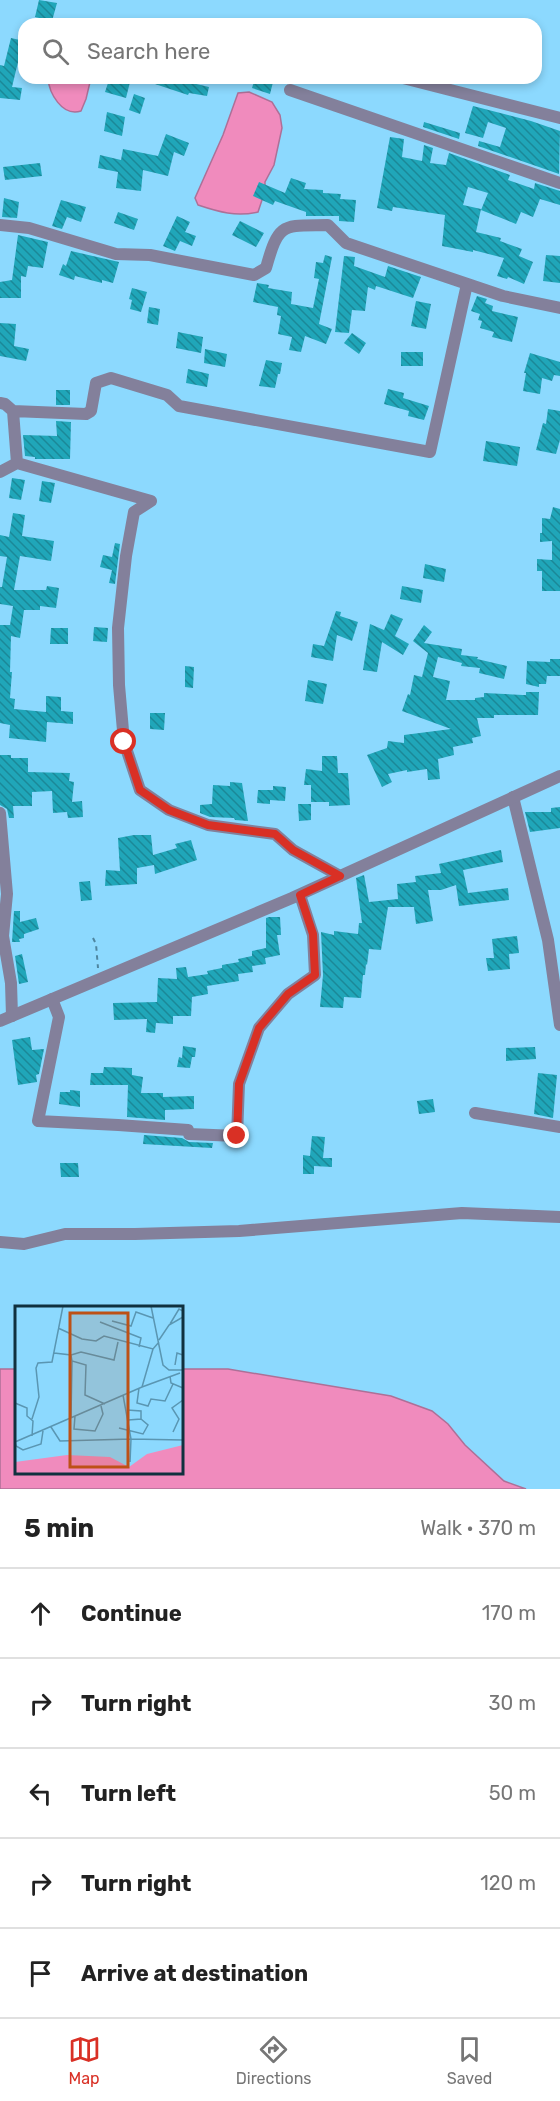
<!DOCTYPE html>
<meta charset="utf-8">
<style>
body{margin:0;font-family:Rubik,sans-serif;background:#f6f6f6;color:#222}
.stop{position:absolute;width:18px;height:18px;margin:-14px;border:4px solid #d93025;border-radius:50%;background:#fff}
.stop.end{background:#d93025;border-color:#fff;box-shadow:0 2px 6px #0008}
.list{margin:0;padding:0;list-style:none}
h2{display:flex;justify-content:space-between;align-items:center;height:78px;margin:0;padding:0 24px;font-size:26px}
h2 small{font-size:20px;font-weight:400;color:#767676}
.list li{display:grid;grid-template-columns:39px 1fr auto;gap:18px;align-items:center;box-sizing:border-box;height:90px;padding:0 24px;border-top:2px solid #e0e0e0}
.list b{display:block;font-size:22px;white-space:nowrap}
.list em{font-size:20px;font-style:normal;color:#767676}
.icon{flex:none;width:33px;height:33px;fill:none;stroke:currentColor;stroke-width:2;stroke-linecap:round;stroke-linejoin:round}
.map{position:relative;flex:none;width:560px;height:1489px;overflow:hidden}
.search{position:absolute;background:#fff;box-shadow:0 3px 9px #0003;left:18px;right:18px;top:18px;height:66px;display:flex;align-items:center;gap:15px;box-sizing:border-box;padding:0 21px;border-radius:18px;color:#767676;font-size:22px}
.sheet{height:528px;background:#fff}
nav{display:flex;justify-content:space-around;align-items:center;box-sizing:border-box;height:84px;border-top:2px solid #e0e0e0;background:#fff;font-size:16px;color:#767676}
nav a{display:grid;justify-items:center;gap:3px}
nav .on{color:#d93025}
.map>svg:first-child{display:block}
.water{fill:#f08bbd;stroke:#ad7097;stroke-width:1.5}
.building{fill:url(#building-back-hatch)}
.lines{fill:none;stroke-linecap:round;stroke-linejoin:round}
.path{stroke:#4e859f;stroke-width:2;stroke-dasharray:4.5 4.5;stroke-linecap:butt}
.minor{stroke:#83809b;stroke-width:12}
.tertiary{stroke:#83809b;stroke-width:12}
.route{stroke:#d93025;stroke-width:8}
.inset-road{fill:none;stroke:#5a96b2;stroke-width:1.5}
.view{fill:#bd5116;fill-opacity:0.15;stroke:#bd5116;stroke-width:3}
.inset-edge{fill:none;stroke:#10313f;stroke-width:3}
</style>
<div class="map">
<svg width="560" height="1489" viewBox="0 0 560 1489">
<defs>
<pattern id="building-back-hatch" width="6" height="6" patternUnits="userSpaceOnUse" patternTransform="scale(1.5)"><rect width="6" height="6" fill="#20a6b9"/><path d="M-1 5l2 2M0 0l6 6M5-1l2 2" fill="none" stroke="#1b8898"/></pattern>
</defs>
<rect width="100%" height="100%" fill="#8cd9fe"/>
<!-- water -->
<path class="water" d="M48,78H91L86,99L81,111C62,117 49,93 48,78Z
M249,92L272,102L280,115L282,128L274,165L265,182V191L258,212C236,217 219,212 198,205L195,198L223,135L238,93Z
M0,1369H16V1472H182V1369H228L391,1396L432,1411L448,1424L465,1445L504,1481L526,1489H0Z"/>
<!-- building -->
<path class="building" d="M39,0L57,3L52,21L35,17Z
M11,38L24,41V59L19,58L12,87L22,88L20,100L0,98V65L4,66Z
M115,78H131L126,98L105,92L108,83L113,84Z
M143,78H171L209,87L207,96L189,93L188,95L143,80Z
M255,78L273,82L270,94L252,88Z
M134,94L145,98L140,114L129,110Z
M473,106L531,121L560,131L559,174L478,146L479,141L500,147L506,128L488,122L483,138L465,133Z
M107,112L125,117L122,136L104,131Z
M424,122L460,133L459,139L423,127Z
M166,134L189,143L184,156L174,152L168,176L143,170L141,191L116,188L118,172L98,168L100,155L121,160L123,149L158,156Z
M390,137L404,139L402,157L422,161L424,145L433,148L430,163L446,165L449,153L510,175L508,180L534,189L535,183L560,191V205L540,199L533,217L521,212L516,224L481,210L488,193L468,187L463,205L481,209L476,232L501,238L500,241L522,249L519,256L533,262L524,284L508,277L507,279L497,276L504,258L473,250V252L442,246L445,215L393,207L392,211L377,208Z
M40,163L42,176L5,180L3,167Z
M291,178L306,183L304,189L323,190V193L341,194L340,199L356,200L354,222L339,221V216H306V212L275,201L273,205L253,196L259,182L285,193Z
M4,198L19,202L17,218L2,217Z
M61,200L86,207L81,222L67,217L62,229L52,226Z
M118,212L138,219L134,230L114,223Z
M177,216L190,222L185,232L196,236L192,246L180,241L175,251L163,246Z
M240,221L264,233L256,247L232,235Z
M18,235L48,242L43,268L28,266L26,277L21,276V298H0V282L12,280Z
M71,251L119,262L113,283L102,280V283L75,276L74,280L59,275L63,264L66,266Z
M325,255L332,257L319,324L332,329L326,344L305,336L301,352L289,350L292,337L278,334L281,316L277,315L278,307L253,302L257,283L269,285L268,288L292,292L291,304L313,308L319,279L314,278L316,262L323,263Z
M546,255L560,256V283L543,281Z
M344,256L355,257L354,266L385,277L388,266L421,277L413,298L376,286L375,290L368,287L365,311L352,310L349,333L335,332Z
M132,288L147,292L141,312L130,309L132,300L129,299Z
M477,296L487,299L485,303L493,306L492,311L518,317L512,342L492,337L494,332L480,328L482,321L478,320L480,314L471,311Z
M416,301L431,304L426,329L411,326Z
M149,307L160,309L158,325L147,323Z
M0,323L16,324L14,346L29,349L26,361L0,356Z
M178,332L203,337L201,353L176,348Z
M352,333L366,343L359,354L344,343Z
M205,349L227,354L225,367L204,363Z
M401,352H423V366H401Z
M530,353L560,362V376L554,375L552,381L542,378L540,394L523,391L526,373H524Z
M266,360L282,363L280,374H278L275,388L259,386Z
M188,369L209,374L207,387L186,383Z
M388,389L404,393L403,398L429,406L424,420L408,416L409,411L384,404Z
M56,390H70V405H56Z
M548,409L560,411V440L556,454L536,450L543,423L546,424Z
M56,421L71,422L70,459H35V457L25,456L23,435L57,436Z
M486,441L520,447L517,466L483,461Z
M12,478L25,480L21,500L9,498Z
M42,481L55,483L51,503L39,501Z
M553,507L560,509V591H542V571H537V559L552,560V541L540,542V533H542V518L550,519Z
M13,513L25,515L22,536L54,541L51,561L20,556L14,590H46L47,586L59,588L56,608L40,606V610H24L20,638L11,636L10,672H12L10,698L15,699L14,709L46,712V696L61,697V711L73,712V724L47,722L46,742L9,738L10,725L0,723V625H10L13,606L0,604V587H2L7,557L0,556V535L9,537Z
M115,543L120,544L115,584L109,583L112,570L100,567L103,555L112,557Z
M425,564L446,569L444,582L423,578Z
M402,586L423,590L421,603L400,599Z
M336,611L341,612L340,616L358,622L352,641L337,635L333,661L311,657L313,644L324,646Z
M391,614L403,619L395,636L409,644L403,655L382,642L377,672L363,670L370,624L384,630Z
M424,625L432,632L424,643L462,649L461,655L478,657L477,659L507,666L504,679L479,673L480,668L461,666L462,663L438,657L433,677L450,681L446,700H475V698L484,697V693L523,695H526V692H539L538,715H494V718H477L481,736L472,738L473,743L453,747L454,755L438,759L440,779L428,780L427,769L407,772V770L388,774L392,782L382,787L367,755L387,748L388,741L404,743V735L451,729L402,711L408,694L410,695L414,675L422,677L428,653L413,641Z
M94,627L108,628L107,642L93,641Z
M51,628H68V644H50Z
M550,659H560V676H547L546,684H539V687L526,684L527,661L550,662Z
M185,666L194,667L193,688L185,687Z
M308,680L327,684L323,704L305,701Z
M150,713H165L164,730L150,729Z
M0,755H11V758H28V772L70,773L69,781L74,782L72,802L82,801L83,817L68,818L67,812L53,813L52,791L32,792V806H13L14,818H9L7,809L0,805Z
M322,756H337L338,773H348L350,805L329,806V802H311V785H304L306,769L322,771Z
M230,782L242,783L248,821L235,820L234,818L210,817L200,813V805L212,804L213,785L230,786Z
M273,786L286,787L285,801L270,800V804L257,803L258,790H273Z
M298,804H311V820L299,821Z
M560,807V828L530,832L525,812H551V808Z
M134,835H151L153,855L177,848L175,844L191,840L197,860L155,874L154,865L137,868V884L105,886L106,870L120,871L118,838Z
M501,850L503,862L463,870L468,893L508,888L509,900L459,906L456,885L441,890H428L433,921L416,924L414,907H388L381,950L369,949L367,965L366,964L365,975H363L361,998L344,997L343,1008L320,1007L323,975L321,932L334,935V931L358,934L359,923H362L356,878L364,875L369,902L398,899L397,884L416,882L415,876L441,873L439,864Z
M90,881L92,900L81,901L79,882Z
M14,911H20V922L36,918L39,929L24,934V938L19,939L20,942H12Z
M269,917H280L281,935H277L280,955L265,958L266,964L252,966L253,972L238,974L239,981L207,986L208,994L192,997L191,1016H173V1024L156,1023L155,1033L146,1032L147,1019L114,1020L113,1003L157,1002L158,978L177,979L176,968L186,967L188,977L208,974L207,971L222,968V965L239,962L238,959L252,956V951L266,948V918Z
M517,936L519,953L509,954L510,969L488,971L486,958H494L492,939Z
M22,954L28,982L19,984L15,956Z
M30,1037L32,1050L44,1049L39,1074L36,1075L37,1082L18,1085L12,1040Z
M183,1046L196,1048L195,1057H192L190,1068L177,1067L179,1057L182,1058Z
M535,1047L536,1059L506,1061V1048Z
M104,1067L132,1068V1075L143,1077L141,1093H163V1097L194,1096V1109L165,1110V1120L127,1117L128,1085H90L91,1073H103Z
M538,1073L557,1075L553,1118L534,1114Z
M70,1090L80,1091V1107L59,1104L60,1092H70Z
M433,1099L435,1112L419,1114L417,1101Z
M144,1135L182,1138L189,1142L213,1143L212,1148L143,1144Z
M312,1136L325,1137L323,1158H332V1167L314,1166V1174H303V1155L310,1156Z
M60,1163H78L79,1177H61Z"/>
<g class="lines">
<!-- path -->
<path class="path" d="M93,938L96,944L98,968"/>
<!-- minor -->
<path class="minor" d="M403,78L560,118
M290,90L560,183
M0,225L29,228L116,254L150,255L254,275L266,268C279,221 283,226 328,225L346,243L503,296L560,308
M0,403L5,404L13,411L17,463L151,501L134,512L126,556L118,628L119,685L124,742L140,790L169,810L208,825L275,834L293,850L340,876
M13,411L86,414L91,411L96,383L111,378L167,395L179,406L430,452L467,284
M0,472L17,463
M513,797L548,940L560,1025
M0,813L7,894L3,936L11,983L12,1016
M52,999L59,1017L38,1121C88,1123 138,1126 188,1130L189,1134L237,1136L239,1084L259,1028L288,994L315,975L313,935L300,895
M475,1113L560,1127
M0,1242L24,1244L65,1234H135L239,1231L462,1213L560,1217"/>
<!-- tertiary -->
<path class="tertiary" d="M0,1021L292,898L560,776"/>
</g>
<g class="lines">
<!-- route -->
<path class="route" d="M124,742L140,790L169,810L208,825L275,834L293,850L340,876L300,895L313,934L315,975L288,994L259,1028L239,1084L237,1136"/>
</g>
<!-- overview -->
<g transform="translate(15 1306)">
<rect width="168" height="168" fill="#8cd9fe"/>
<path d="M168,139V168H0V156L52,149L95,151L114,161L132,148Z" fill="#f08bbd"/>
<path class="inset-road" d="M136,0L148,59L154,64H168M97,15L116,20L121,6L138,12M85,16L126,32L124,41M155,18L164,3L168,5M43,22L67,33L81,35L89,30L138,43L144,36M144,34L154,19L168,11M39,47L56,49L57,55L71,59L70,89L90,98M56,49L66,46L99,54L103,36M160,59L162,47L168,49M155,70L156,77L168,82M127,81L138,43M124,82L122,97L133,100L136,93L150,95L158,78M0,97L12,102V110L18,115L17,130M112,104L126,105V113L113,114M60,110L59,123L80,125L88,108L86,100M56,112L57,55M17,113L24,91L21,62L23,57L37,56L48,0M36,121L45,135L116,133L108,89M104,122L128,128L133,119L126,113M28,125L26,138L8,144L1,140L0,136L127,81L165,67M158,126L164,113L157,102L168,94M115,156L116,133L168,134"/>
<path class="view" d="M55,7H113V161H55Z"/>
<rect width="168" height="168" class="inset-edge"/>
</g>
</svg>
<div class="stop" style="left:124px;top:742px"></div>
<div class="stop end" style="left:237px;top:1136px"></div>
<div class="search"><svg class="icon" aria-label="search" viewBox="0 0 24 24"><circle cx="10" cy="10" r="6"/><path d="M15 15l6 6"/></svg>Search here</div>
</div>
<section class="sheet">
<h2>5 min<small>Walk · 370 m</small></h2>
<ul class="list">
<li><svg class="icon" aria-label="ahead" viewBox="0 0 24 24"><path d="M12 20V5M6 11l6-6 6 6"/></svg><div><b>Continue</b></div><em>170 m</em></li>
<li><svg class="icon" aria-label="right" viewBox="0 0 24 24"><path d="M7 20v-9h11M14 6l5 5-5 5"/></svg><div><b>Turn right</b></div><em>30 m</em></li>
<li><svg class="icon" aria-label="left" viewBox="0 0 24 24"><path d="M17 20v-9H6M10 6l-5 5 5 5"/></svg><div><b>Turn left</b></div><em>50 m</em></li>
<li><svg class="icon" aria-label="right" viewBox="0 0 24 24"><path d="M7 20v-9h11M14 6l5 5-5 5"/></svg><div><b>Turn right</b></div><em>120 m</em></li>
<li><svg class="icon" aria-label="arrive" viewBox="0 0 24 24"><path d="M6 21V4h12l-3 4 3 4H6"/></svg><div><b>Arrive at destination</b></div></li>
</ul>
</section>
<nav>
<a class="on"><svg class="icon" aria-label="map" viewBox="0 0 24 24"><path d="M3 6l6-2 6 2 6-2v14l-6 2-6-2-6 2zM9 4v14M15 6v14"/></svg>Map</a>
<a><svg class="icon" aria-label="directions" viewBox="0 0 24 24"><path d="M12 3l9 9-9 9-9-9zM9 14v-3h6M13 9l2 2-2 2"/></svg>Directions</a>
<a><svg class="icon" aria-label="saved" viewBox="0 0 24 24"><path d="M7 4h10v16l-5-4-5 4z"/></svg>Saved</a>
</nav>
